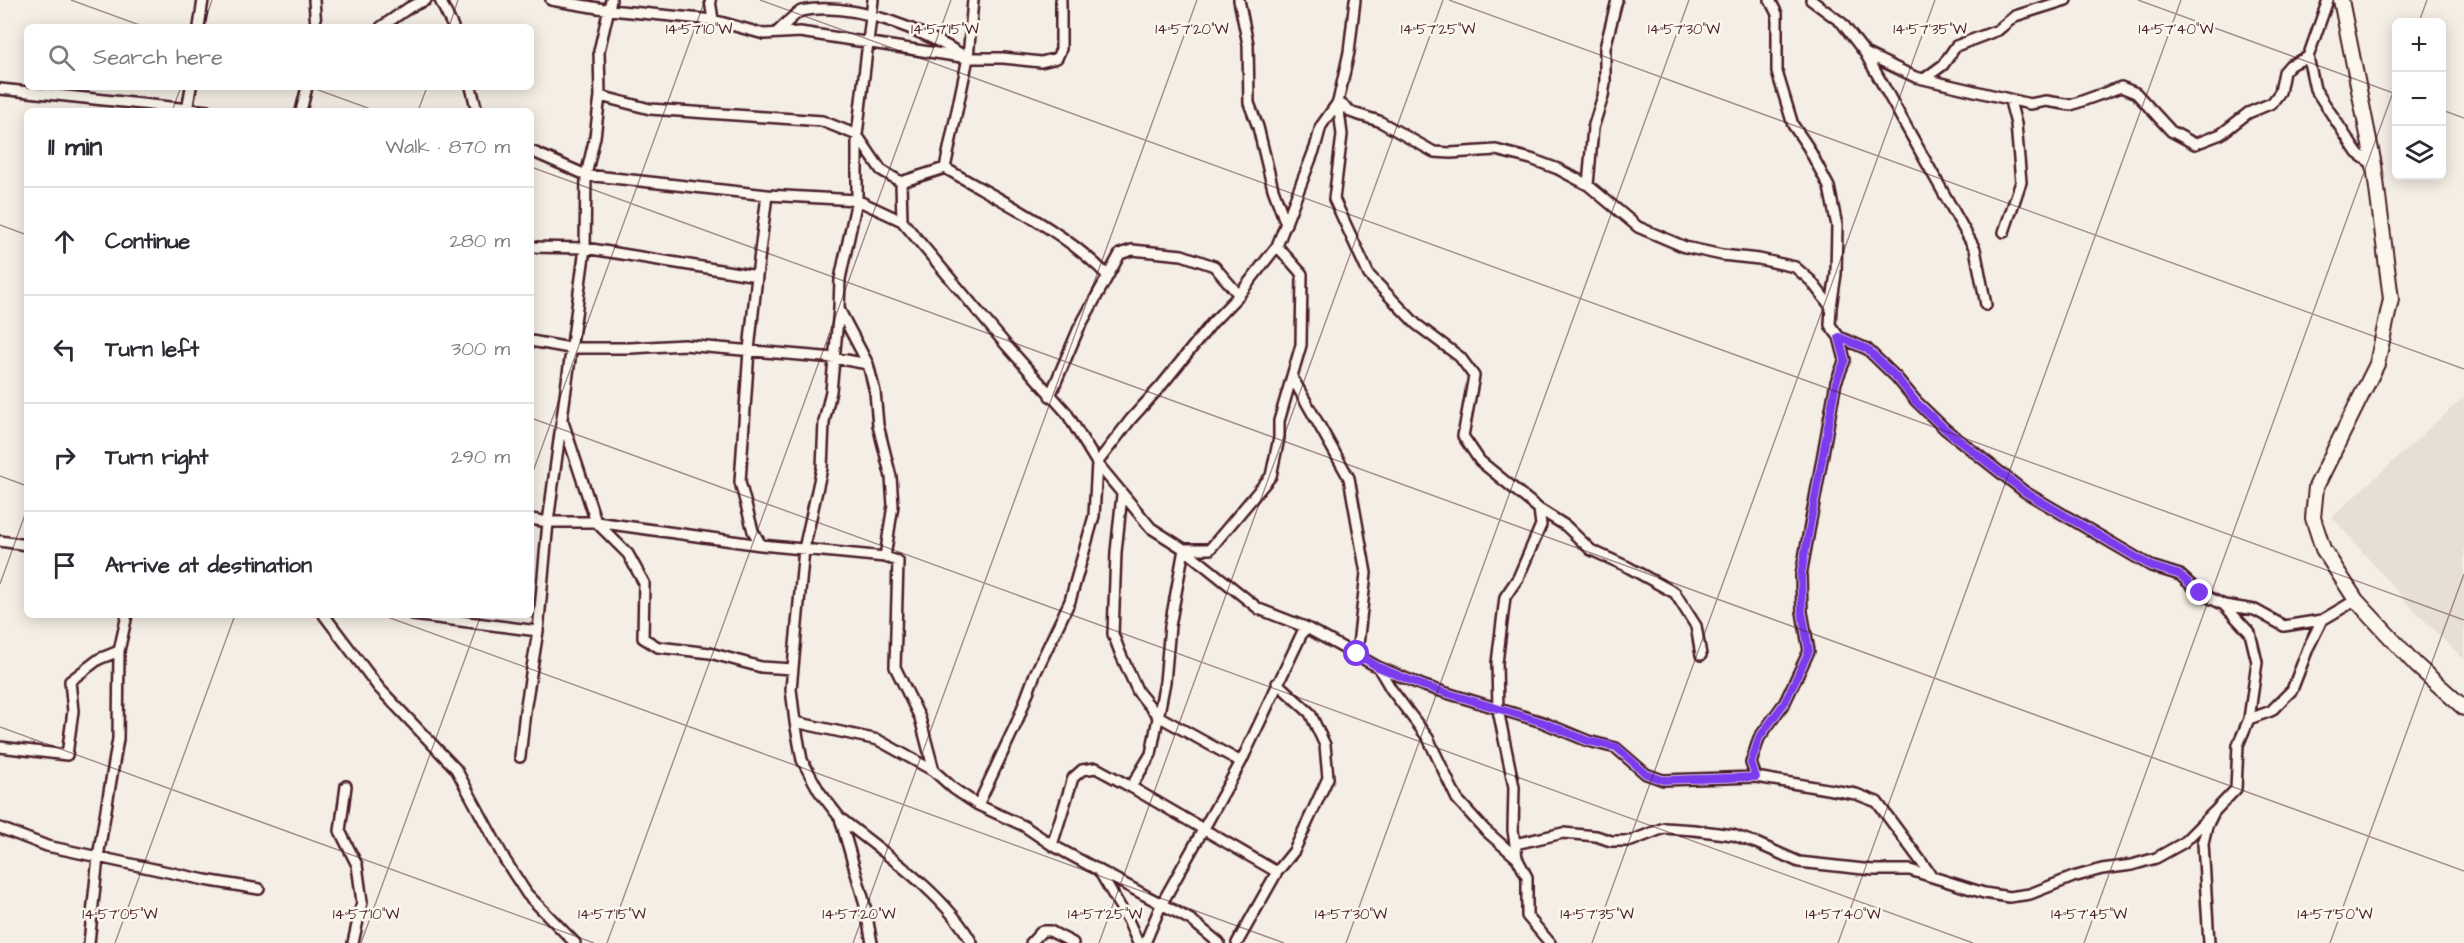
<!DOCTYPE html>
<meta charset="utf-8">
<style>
body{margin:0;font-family:"Architects Daughter",sans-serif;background:#f7f7f7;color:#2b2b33}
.controls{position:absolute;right:18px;top:18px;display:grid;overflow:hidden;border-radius:9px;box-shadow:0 3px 15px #0003}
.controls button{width:54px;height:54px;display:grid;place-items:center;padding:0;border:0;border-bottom:2px solid #e1e1e2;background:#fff;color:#2b2b33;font:30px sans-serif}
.stop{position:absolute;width:18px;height:18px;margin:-14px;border:4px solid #7c3aed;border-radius:50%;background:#fff}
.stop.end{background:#7c3aed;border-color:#fff;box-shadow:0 2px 6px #0008}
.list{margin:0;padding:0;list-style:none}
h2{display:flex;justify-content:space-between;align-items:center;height:78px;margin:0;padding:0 24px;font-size:26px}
h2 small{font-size:20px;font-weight:400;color:#7c7c81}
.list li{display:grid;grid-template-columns:39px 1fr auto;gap:18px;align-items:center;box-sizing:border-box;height:108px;padding:0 24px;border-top:2px solid #e1e1e2}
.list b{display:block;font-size:22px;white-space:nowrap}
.list em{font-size:20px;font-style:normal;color:#7c7c81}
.icon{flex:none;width:33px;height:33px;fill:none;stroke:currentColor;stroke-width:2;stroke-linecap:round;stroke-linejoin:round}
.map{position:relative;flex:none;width:2464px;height:943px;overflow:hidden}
.search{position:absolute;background:#fff;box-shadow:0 3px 15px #0003;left:24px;top:24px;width:510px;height:66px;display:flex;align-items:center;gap:15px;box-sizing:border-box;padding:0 21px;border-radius:9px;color:#7c7c81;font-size:22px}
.panel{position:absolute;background:#fff;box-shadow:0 3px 15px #0003;left:24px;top:108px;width:510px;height:510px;border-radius:9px}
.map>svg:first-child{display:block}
.built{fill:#e7dfd6}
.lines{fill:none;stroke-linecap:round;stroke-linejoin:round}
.street-casing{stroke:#4a1f2b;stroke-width:14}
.secondary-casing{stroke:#4a1f2b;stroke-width:18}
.street{stroke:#fbf7ec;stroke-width:9}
.secondary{stroke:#fbf7ec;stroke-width:14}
.route{stroke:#7c3aed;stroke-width:8}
.ticks{fill:none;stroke:#4a1f2b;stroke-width:1.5;stroke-opacity:0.45}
.ticks-label{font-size:15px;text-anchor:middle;fill:#4a1f2b;stroke:#fbf7ec;stroke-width:5;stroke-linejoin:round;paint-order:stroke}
</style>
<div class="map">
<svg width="2464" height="943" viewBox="0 0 2464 943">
<rect width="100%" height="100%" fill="#f4eee4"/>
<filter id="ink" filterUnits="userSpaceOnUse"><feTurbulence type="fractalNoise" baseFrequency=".0167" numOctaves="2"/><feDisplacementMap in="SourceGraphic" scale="12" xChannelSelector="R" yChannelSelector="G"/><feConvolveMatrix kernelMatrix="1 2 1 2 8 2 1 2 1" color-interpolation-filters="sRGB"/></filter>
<g filter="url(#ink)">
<!-- built -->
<path class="built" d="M2464,397V660L2409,605L2332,517Z"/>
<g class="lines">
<defs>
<path id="street" d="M314,0L316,27
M440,0L453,27
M551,0L610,10L713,20L764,34L800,32L968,58H1003L1041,62L1057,58L1061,49V0
M611,0L599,51L600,96L595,137L586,175L585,248L757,276L749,350L740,482L753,531L761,545
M710,0L713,20
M873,0L857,135V200L840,279L839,309L868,364L875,392L878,425L891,477L893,505L885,557
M1239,0L1248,44L1249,103L1258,127L1273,189L1286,224
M1770,0L1777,14V72L1793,125L1808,147L1829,187L1837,226L1836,274L1831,307
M1811,0L1842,23L1865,53L1975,249L1986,305
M2328,0L2308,57L2315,89L2357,153L2374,165
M199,27L203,0
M381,27L410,7L426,0
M777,32C784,26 792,16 801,11C854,0 924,31 968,58L945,168
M1865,53L1915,77L2030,104L2046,101L2071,105L2121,87L2136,93L2171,131L2195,144L2221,134L2248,113L2272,103L2280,92L2284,72L2290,65L2308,57
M968,58L973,0
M1924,79L1943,65L1956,46L1998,30L2015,16L2066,0
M471,87L477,111
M0,89L208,111
M600,96L650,109L822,121L857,135L881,170L901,182L902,221
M1338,102L1353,113L1379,121L1434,152L1451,153L1496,150L1531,159L1558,169L1588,185L1638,227L1685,247L1722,255L1759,259L1795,267L1811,281L1831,307L1830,325L1839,337L1867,349L1897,378L1916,401L1945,429L2025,492L2151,566L2180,575L2200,593L2224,605L2255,610L2284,626L2322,620
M1338,102L1342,135L1334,199L1369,275L1416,324L1460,357L1474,376L1463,436L1480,461L1539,509L1566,526L1591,550L1626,566L1675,593L1696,626L1701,655
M187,111L191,87
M301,111L307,87
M531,151L586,175L767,195L857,200L902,221L1007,346L1066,412L1097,463L1151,528L1184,549L1259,609L1305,627L1378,667L1424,686L1542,722L1588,741L1616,748L1646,774L1663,780L1756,777L1856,794L1877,802L1931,875
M901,182L945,168C999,200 1062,229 1107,275
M1588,185L1593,128L1603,96L1605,82V48L1617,0
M2004,232L2021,182L2016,124L2010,101
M757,276L767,195
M839,309L831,391L824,422L822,468L804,549L791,689L795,722L802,760L819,791L840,818L864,901L872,943
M531,341L570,348H631L684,345L835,358L868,364
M1292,377L1349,478L1366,573L1357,654
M1050,396L1079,328L1120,254L1132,250L1182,255L1214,266L1239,295
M563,422L596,522L628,554L644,583L643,638L658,647L710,653L761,667L793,669
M1122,495L1116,552L1113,634L1121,655L1138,692L1158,716L1241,762
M531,519L548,522H596L761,545L885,557L898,561L895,667L920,718L934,771
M0,541L27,545
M2224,605L2250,633L2257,662L2249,719
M324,615L379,688L456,769L505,860L527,894L575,943
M413,615L538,631L548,522L585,248L531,247
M1378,667L1391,689L1428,738L1457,799L1485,830L1517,858L1527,877V916L1550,943
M1277,683L1310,713L1325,745L1328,778L1294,851L1277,872
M795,722L878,740L934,771L954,789L978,805L1024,826L1052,845L1191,920L1219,943
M0,747L67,755L73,711L70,681L99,659L119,651L127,615
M520,757L525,711L538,631
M1756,777L1751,763L1759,738L1785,702L1809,651L1802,612L1801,575L1836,382L1845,360L1839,337
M346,786L340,831L357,865L362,902L353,943
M978,805L1017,722L1035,674L1070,601L1094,516L1097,463L1131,419L1161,386L1212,323L1239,295L1277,246
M840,818C883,852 946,895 972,943
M0,828L47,846L205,880L259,889
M1515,844L1563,833L1596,836L1611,841H1631L1664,828L1694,830L1733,835L1756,843L1799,862L1873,870H1910L1984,893L2009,897L2030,894L2073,877L2102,869L2132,865L2156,858L2183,843L2214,812
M1052,845L1073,778L1082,770L1096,768L1131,787
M1517,858L1513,830L1514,787L1498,710L1497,663L1505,597L1518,578L1541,525L1539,509
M1098,869L1128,920L1138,943
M89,943L98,857L118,739L119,651
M1031,943L1042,931H1050L1073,943
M1145,943L1161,905L1241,762L1305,627
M1237,943L1277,872L1131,787L1151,754L1165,682L1170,626L1184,549H1210L1271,476L1279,438V421L1301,345L1302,274L1277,246L1315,148L1321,126L1338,102L1349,52L1355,0
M2209,943L2203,843L2207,826L2214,812L2236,789L2238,745L2249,719L2271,711L2292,690L2309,646L2322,620L2356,600"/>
<path id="secondary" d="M2341,0L2374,165L2391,299L2377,364L2316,487L2313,518L2323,549L2356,600L2416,665L2464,708"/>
</defs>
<!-- street casing -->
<use href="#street" class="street-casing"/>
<!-- secondary casing -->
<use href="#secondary" class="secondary-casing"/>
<!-- street -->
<use href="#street" class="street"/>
<!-- secondary -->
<use href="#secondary" class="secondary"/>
</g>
</g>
<g class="lines" filter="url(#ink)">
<!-- route -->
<path class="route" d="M1357,654L1378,667L1424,686L1542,722L1588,741L1616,747L1646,774L1663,780L1756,777L1751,763L1759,738L1785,702L1809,651L1802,612L1801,575L1836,382L1845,360L1839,337L1867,349L1897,378L1916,402L1945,429L2025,492L2151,566L2180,575L2200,593"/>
</g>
<!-- ticks -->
<path class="ticks" d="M71,0L145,27M760,0L2464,620M1449,0L2464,369M2138,0L2396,94M2419,22L2427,0M203,27L212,0M449,27L458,0M310,87L376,111M2442,110L2464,118M172,111L181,87M418,111L427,87M531,167L2464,871M0,225L27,235M531,418L1973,943M0,476L27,486M531,477L705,0M0,584L27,509M382,615L1284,943M0,727L594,943M115,943L235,615M361,943L481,615M607,943L951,0M853,943L1197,0M1099,943L1443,0M1346,943L1689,0M1592,943L1935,0M1838,943L2181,0M2084,943L2396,84M2330,943L2464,574"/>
<g class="ticks-label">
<text x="699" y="34">14°57'10"W</text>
<text x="945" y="34">14°57'15"W</text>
<text x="1192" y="34">14°57'20"W</text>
<text x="1438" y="34">14°57'25"W</text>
<text x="1684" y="34">14°57'30"W</text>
<text x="1930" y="34">14°57'35"W</text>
<text x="2176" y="34">14°57'40"W</text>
<text x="120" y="919">14°57'05"W</text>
<text x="366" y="919">14°57'10"W</text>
<text x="612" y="919">14°57'15"W</text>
<text x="859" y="919">14°57'20"W</text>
<text x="1105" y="919">14°57'25"W</text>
<text x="1351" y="919">14°57'30"W</text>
<text x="1597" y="919">14°57'35"W</text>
<text x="1843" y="919">14°57'40"W</text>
<text x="2089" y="919">14°57'45"W</text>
<text x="2335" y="919">14°57'50"W</text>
</g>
</svg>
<div class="controls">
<button>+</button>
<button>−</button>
<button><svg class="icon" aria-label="layers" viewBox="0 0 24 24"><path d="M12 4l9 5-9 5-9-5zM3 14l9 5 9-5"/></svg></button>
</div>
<div class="stop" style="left:1357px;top:654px"></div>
<div class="stop end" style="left:2200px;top:593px"></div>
<div class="search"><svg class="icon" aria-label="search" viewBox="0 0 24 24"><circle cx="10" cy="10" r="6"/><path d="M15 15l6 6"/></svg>Search here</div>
<section class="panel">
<h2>11 min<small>Walk · 870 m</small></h2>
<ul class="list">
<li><svg class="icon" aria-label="ahead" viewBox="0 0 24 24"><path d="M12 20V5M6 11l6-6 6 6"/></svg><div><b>Continue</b></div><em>280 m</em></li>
<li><svg class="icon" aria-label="left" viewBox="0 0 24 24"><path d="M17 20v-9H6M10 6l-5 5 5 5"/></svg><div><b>Turn left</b></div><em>300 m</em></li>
<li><svg class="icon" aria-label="right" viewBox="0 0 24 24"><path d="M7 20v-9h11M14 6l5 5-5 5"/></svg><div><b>Turn right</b></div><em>290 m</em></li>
<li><svg class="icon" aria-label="arrive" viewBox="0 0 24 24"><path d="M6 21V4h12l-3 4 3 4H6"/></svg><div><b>Arrive at destination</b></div></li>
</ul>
</section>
</div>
